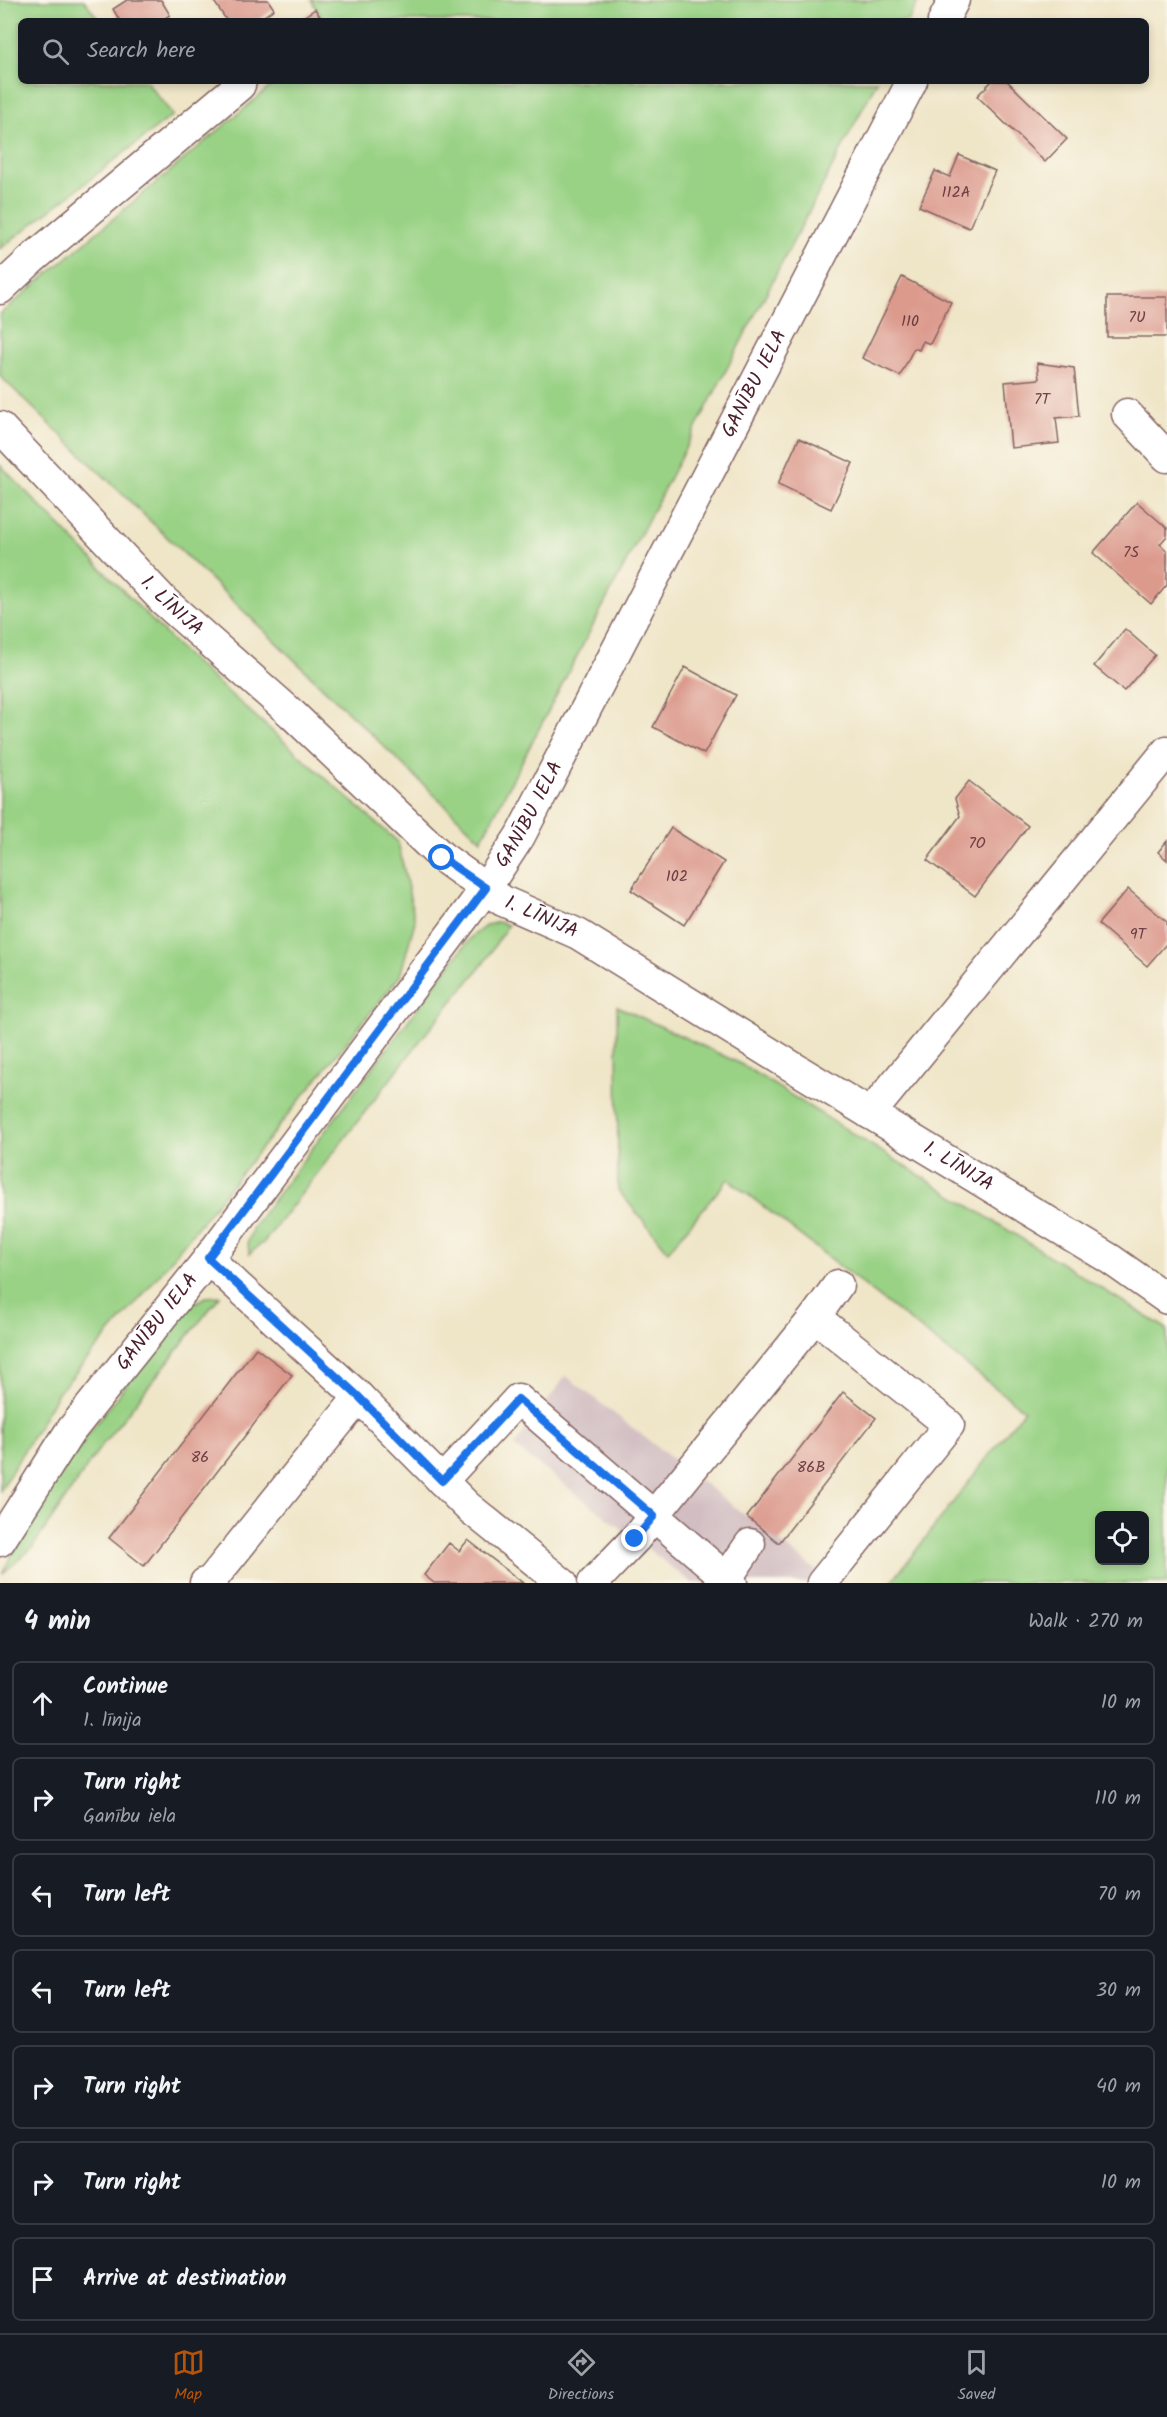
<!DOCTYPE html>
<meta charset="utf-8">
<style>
body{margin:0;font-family:Kalam,sans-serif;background:#20242c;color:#f1f3f6}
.controls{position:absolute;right:18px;bottom:18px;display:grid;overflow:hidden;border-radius:9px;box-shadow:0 3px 9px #0003}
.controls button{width:54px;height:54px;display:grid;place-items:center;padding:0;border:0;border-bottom:2px solid #363941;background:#171b24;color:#f1f3f6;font:30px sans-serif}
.stop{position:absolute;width:18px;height:18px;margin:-14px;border:4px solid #1a73e8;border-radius:50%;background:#fff}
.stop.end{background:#1a73e8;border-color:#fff;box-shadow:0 2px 6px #0008}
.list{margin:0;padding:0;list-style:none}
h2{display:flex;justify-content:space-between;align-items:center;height:78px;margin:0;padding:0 24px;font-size:26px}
h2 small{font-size:20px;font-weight:400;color:#9ea1a6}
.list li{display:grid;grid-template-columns:39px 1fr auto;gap:18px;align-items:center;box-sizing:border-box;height:84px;margin:0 12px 12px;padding:0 12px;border:2px solid #363941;border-radius:9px}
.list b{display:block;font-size:22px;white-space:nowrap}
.list p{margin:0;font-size:20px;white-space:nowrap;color:#9ea1a6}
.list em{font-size:20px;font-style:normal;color:#9ea1a6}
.icon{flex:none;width:33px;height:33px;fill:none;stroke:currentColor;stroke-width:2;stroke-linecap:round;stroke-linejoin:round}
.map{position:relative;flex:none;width:1167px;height:1583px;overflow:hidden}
.search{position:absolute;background:#171b24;box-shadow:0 3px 9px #0003;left:18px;right:18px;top:18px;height:66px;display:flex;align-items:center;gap:15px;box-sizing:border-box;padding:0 21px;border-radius:9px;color:#9ea1a6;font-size:22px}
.sheet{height:750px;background:#171b24}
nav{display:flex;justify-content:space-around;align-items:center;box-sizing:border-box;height:84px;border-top:2px solid #363941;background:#171b24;font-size:16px;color:#9ea1a6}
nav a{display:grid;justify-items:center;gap:3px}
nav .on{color:#b45309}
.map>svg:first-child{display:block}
.industrial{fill:#d2bec2}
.green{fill:#99d285;stroke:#727858;stroke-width:1.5;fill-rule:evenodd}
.building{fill:#dc9a8d}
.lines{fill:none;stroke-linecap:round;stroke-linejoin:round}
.minor-casing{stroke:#846462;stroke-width:33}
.minor{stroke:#fff;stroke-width:30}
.route{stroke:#1a73e8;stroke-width:8}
.labels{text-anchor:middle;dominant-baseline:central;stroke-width:5;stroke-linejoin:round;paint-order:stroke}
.number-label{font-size:16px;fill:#6e3e44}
.street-label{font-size:20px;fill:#4a1f2b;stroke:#fbf7ec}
</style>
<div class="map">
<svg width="1167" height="1583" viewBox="0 0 1167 1583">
<rect width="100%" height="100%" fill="#fbf7ec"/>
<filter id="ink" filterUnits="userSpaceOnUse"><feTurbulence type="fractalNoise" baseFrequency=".0167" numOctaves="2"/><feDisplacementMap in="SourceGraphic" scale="12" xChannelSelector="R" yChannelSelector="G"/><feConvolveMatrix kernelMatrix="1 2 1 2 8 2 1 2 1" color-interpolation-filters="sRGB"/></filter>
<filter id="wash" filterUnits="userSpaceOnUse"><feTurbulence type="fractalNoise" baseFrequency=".008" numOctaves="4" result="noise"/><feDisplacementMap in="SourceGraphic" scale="24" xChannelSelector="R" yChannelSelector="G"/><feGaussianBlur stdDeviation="1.35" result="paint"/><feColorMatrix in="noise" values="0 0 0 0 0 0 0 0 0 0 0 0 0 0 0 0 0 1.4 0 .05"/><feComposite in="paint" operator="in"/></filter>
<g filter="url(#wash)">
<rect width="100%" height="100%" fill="#efe5c7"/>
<!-- industrial -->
<path class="industrial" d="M566,1376L832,1583H692L514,1446Z"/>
<!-- green -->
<path class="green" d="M0,0H84L100,21H21V81H146L173,115L0,249Z
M311,0H919L908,21H324Z
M277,81H877L481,840L0,376V314Z
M0,465L187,656L398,842L415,921L400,976L141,1297L58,1393L0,1491Z
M498,922L508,925L483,964L427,1032L264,1242L249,1254L248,1241L253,1227L471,937L487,925Z
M617,1006L739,1063L1167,1329V1583H891L1024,1410L728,1179L668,1251L618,1190ZM1100,1516H1144V1560H1100Z
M220,1296L99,1449L32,1548L2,1574C51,1475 121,1389 192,1304L206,1297Z"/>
<g id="blocks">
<!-- building -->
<path class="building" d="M127,0H161L170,15L160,21H120L113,9Z
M213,0H268L274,9L257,21H227Z
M315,9L323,21H298Z
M992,81H1007L1067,139L1045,162L977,96Z
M959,155L995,171L969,228L919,206L935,171L950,177Z
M902,277L951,302L930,344L923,341L919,350L914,348L900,376L862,358Z
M1107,297H1167V337H1107Z
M1037,363L1074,368L1079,416L1056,418L1059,443L1011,448L1005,382L1039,379Z
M799,438L853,463L831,509L778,484Z
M1137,502L1167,528V536L1160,544L1167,551V585L1151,604L1093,553Z
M1125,629L1155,655L1124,691L1094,666Z
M685,667L736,695L704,754L653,727Z
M969,781L1028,826L975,896L927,860L960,816L955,799Z
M671,828L724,862L684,925L631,890Z
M1167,841V860L1158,852Z
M1128,889L1167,922V943L1147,966L1098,924Z
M256,1348L292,1375L144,1566L109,1538Z
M843,1392L876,1418L779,1543L747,1517Z
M468,1540L523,1583H434L424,1575L449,1543L459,1551Z"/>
</g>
</g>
<g filter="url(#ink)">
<use href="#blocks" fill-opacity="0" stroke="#846462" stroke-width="1.5"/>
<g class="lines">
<defs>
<g id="minor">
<path d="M943,21L954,0"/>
<path d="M0,289L32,259L240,85L241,81"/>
<path d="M1127,414L1167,457"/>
<path id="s1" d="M0,427L164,601L292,714L442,857L503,901L578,934L783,1061L1110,1259L1167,1299"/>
<path d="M870,1114L1167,751"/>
<path d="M815,1317L949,1425L822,1583"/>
<path d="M359,1397L467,1506L562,1583"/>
<path d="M442,1481L518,1399L732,1583"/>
<path id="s2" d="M0,1541L69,1433L208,1259L486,888L520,836L912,81"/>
<path d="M727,1578L750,1544"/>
<path d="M205,1583L210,1582L359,1397L208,1259"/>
<path d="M593,1583L635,1539L815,1317L838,1285"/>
</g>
</defs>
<!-- minor casing -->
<use href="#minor" class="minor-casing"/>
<!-- minor -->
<use href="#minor" class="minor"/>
</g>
</g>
<g class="lines" filter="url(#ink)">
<!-- route -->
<path class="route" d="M442,858L486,888L208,1258L359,1397L442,1481L518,1399L654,1516L635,1539"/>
</g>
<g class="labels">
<!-- number labels -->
<g class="number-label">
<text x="956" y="192">112A</text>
<text x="1137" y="317">7U</text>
<text x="910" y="321">110</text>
<text x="1042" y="399">7T</text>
<text x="1131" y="552">7S</text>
<text x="977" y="843">7O</text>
<text x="677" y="876">102</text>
<text x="1138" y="934">9T</text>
<text x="200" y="1457">86</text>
<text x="811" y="1467">86B</text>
</g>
<!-- street labels -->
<g class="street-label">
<text stroke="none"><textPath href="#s2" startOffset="1386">GANĪBU IELA</textPath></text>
<text stroke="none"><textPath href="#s1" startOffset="248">1. LĪNIJA</textPath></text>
<text stroke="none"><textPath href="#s2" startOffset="900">GANĪBU IELA</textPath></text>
<text stroke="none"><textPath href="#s1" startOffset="734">1. LĪNIJA</textPath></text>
<text stroke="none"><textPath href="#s1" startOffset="1220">1. LĪNIJA</textPath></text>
<text stroke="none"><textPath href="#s2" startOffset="270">GANĪBU IELA</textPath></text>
</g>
</g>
</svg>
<div class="controls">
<button><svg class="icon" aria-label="locate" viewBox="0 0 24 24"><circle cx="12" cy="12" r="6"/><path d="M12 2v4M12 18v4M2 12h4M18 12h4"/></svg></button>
</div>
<div class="stop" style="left:442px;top:858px"></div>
<div class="stop end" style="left:635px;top:1539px"></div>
<div class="search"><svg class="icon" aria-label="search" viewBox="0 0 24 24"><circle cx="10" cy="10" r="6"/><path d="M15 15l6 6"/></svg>Search here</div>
</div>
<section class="sheet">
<h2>4 min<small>Walk · 270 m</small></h2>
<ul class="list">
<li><svg class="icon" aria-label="ahead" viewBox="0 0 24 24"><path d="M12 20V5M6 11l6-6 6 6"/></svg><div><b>Continue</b><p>1. līnija</p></div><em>10 m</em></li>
<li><svg class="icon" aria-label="right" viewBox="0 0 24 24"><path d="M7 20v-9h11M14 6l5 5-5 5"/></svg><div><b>Turn right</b><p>Ganību iela</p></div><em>110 m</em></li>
<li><svg class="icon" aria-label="left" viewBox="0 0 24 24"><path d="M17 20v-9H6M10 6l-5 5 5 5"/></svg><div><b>Turn left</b></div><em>70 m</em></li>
<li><svg class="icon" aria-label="left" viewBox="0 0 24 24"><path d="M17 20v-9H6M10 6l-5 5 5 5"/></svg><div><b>Turn left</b></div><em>30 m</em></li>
<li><svg class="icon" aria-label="right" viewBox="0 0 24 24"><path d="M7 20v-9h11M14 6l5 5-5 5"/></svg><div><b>Turn right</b></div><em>40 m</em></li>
<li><svg class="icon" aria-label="right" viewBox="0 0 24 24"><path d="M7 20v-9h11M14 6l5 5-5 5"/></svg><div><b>Turn right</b></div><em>10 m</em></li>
<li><svg class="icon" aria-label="arrive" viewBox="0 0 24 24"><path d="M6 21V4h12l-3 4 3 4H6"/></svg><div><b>Arrive at destination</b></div></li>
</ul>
</section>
<nav>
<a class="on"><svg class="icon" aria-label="map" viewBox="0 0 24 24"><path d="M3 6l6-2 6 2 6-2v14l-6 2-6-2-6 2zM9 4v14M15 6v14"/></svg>Map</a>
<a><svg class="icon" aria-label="directions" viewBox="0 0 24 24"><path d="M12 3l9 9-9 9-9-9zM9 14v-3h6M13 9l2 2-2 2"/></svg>Directions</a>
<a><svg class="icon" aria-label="saved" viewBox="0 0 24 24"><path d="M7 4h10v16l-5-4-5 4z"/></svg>Saved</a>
</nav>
